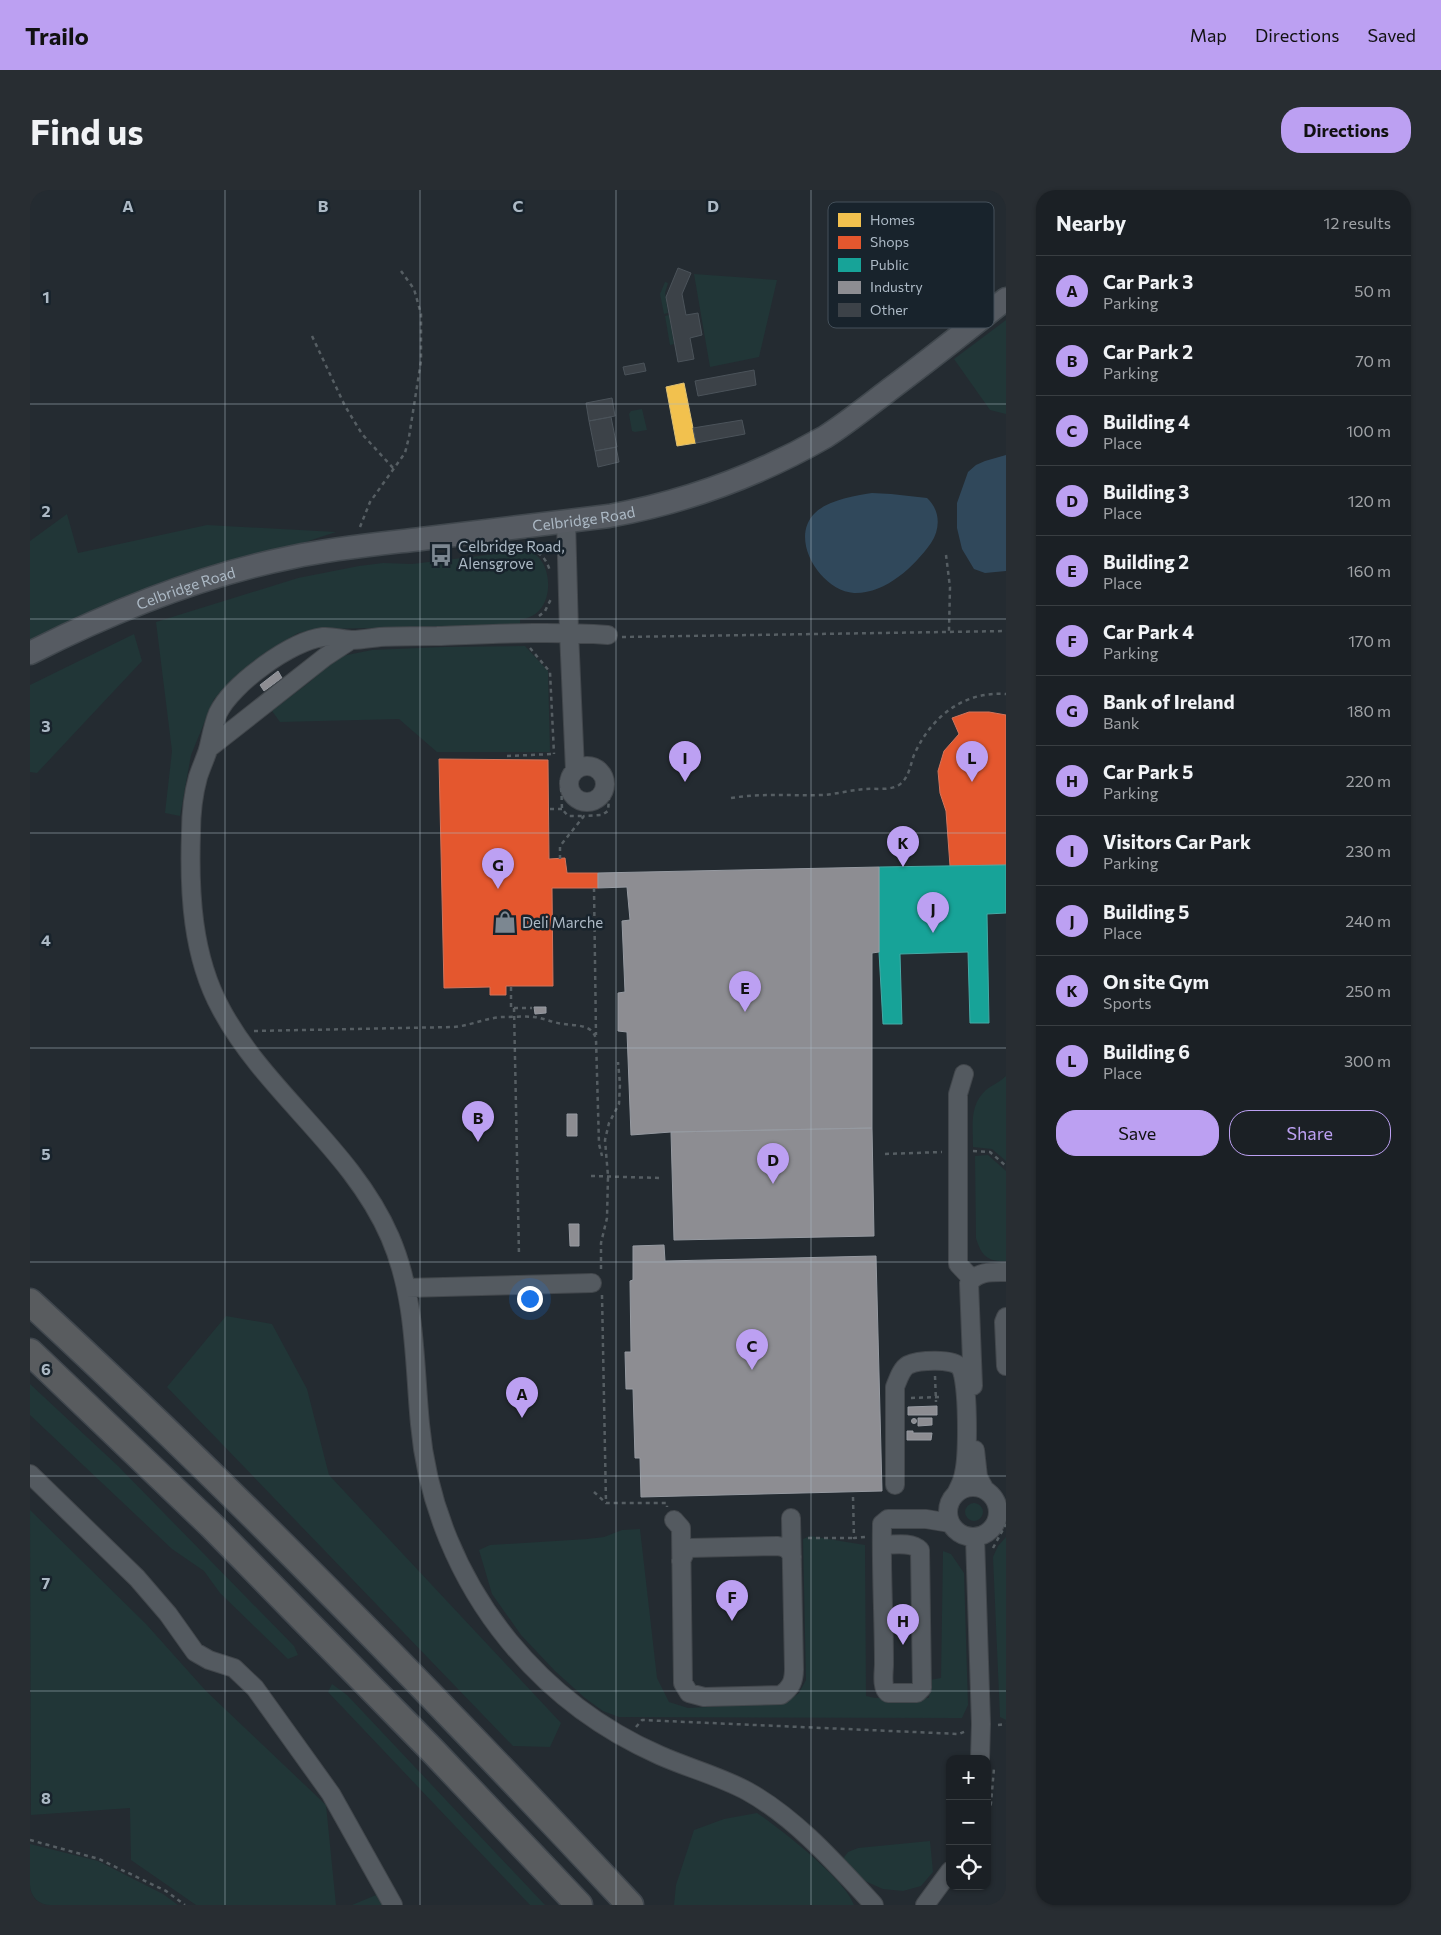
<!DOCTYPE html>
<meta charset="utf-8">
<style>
body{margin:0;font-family:Commissioner,sans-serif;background:#282d32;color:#f1f3f6}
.controls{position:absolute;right:15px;bottom:15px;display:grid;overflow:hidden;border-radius:10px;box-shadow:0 1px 4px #0004}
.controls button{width:45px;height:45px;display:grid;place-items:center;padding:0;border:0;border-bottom:1px solid #393e42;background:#1b2025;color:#f1f3f6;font:25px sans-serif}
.you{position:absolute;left:499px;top:1108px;width:18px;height:18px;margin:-12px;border:4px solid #fff;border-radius:50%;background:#1a73e8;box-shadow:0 0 0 8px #1a73e833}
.badge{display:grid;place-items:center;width:32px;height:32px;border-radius:50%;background:#bca0f2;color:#111;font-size:16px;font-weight:700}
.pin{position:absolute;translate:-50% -41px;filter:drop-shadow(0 1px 2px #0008)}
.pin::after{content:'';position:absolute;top:26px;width:18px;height:15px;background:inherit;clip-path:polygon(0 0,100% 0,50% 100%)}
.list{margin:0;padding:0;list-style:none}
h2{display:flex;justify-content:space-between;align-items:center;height:65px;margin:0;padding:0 20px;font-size:21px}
h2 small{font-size:16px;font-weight:400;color:#a0a3a7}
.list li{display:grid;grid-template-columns:32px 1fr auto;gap:15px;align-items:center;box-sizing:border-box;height:70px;padding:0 20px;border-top:1px solid #393e42}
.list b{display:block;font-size:19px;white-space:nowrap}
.list p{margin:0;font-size:16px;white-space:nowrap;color:#a0a3a7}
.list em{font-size:16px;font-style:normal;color:#a0a3a7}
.actions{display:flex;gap:10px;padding:15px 20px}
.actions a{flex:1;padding:11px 0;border:1px solid #bca0f2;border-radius:20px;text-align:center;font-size:18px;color:#bca0f2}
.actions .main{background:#bca0f2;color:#111}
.icon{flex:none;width:28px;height:28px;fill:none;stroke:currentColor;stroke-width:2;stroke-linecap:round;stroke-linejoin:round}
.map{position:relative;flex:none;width:976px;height:1715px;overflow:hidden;border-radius:20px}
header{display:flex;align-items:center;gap:30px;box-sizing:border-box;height:70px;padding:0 25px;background:#bca0f2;color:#111}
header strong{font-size:24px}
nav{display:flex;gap:28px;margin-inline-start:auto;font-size:18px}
.intro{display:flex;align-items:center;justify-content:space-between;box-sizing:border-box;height:120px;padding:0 30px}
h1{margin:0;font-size:35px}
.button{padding:12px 22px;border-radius:20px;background:#bca0f2;color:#111;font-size:18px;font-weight:700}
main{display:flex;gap:30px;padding:0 30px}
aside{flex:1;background:#1b2025;border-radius:20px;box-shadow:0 1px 4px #0004}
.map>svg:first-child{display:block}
.green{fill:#213637}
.water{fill:#30485b}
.homes{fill:#f2c14e;stroke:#ddbf72}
.shops{fill:#e4572e;stroke:#d3745b}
.public{fill:#17a398;stroke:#44aaa6}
.industry{fill:#8d8d92;stroke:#969aa1}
.building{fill:#3c4248;stroke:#4b535a}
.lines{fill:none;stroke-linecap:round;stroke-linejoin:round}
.minor-casing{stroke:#42474c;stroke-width:20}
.major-casing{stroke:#41484e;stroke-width:25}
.highway-casing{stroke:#40474e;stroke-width:29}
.path{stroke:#565e63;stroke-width:2.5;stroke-dasharray:4 4;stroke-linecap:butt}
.minor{stroke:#545a60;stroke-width:18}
.major{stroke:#565b62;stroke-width:22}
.highway{stroke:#595c5f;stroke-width:26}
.grid{fill:none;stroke:#acb9c5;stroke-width:1;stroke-opacity:0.55}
.labels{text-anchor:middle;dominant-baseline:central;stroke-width:5;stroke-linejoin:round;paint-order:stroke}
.street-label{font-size:15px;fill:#acb9c5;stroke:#18232c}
.poi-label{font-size:15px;fill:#acb9c5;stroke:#18232c;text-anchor:start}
.key{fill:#18232c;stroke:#44505a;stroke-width:1}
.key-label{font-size:14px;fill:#acb9c5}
.grid-label{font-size:16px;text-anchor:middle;font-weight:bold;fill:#acb9c5;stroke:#18232c;stroke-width:5;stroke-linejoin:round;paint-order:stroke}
</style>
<header>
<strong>Trailo</strong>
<nav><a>Map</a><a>Directions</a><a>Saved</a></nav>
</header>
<div class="intro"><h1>Find us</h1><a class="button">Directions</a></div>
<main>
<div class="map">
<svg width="976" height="1715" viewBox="0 0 976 1715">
<rect width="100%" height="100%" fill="#242b31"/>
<!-- green -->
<path class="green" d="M664,84L747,90L729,167L680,177Z
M635,92L638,93L635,103L638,123L634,124L630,104Z
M639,125L644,154L640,155L635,126Z
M976,130V224L960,220L924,169Z
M612,219L617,240L605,242L602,241L599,224L601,221Z
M37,324L48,363L177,335L306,342L58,423L0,451V351Z
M483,362C487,362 494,361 499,362C524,367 528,427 490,429V435L292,439L268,443L236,462L184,509L161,565L150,626L135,623L142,561L126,432L268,388L329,376L353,373L382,374Z
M104,444L112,471L7,583L0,582V495Z
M495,456L518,481L520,562H407L369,529L250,532L242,521L281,491L307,467L342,460L414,457Z
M976,886V971L962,959L943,957C943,936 939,915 956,900C962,895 970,892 976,886Z
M958,965L976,981V1071C957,1072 951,1065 946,1048L945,966Z
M196,1126L242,1134L277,1199L299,1285L531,1533L520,1557L483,1556L137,1197Z
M0,1194L88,1276L264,1456L268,1465L258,1469L190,1403L174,1381L142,1359L0,1225Z
M935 1322a9 9 0 1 1 18 0a9 9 0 1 1-18 0Z
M0,1320L116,1434L176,1501L296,1615L306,1715H166L101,1670L100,1618L1,1625Z
M610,1339L627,1488L639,1512L658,1518L756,1513L769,1503L776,1490L773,1349L780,1346L835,1355L836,1506L845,1508H899L900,1490L911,1488L913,1361L921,1364L934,1383L938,1515L932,1528L589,1527L573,1521L555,1508L525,1481L491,1445L462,1404L449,1360L460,1355L557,1349L574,1347L592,1340Z
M976,1347V1530L970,1527L963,1367L968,1356Z
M302,1494L317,1505L515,1715H500L298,1502Z
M727,1623C751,1639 816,1690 824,1715H644L646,1695L664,1640L694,1629Z
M900,1651L903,1682L891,1696L873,1701L853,1699L835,1691L812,1670L818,1662L828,1658Z
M0,1654L68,1671L133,1704L148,1715H0Z
M351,1703L356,1715H322Z"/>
<!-- water -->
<path class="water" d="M976,265V381L955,383L944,379L932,359L927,338V313L938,282L946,275L955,271Z
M842,303L861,304L897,308C910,320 911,338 901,353C884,377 855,404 824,403C791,401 758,349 785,323C798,310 824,306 842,303Z"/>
<!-- homes -->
<path class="homes" d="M654,193L666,253L647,256L636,197Z"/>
<!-- shops -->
<path class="shops" d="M939,522H959L976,525V675L920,676L916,621L910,603L908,581L914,561L929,544L922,528Z
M409,569L518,570L519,669L535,668L537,683H568V698H522L523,796H476V805H460V797L414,798Z"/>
<!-- public -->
<path class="public" d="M976,675V723L957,724L959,833H940L938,762L870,764L872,834H853L849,762V677Z"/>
<!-- industry -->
<path class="industry" d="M248,481L252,488L234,501L230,495Z
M849,677V762L842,763V938L641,942L601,945L597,842L588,841V803L595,802L592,731L600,730L597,697L568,698V683Z
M504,817H516V823L505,824Z
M537,924H547V946H537Z
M842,938L844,1046L644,1050L641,942Z
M539,1034H549V1056H540Z
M634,1055L635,1071L846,1066L852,1301L611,1307L610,1268H605L603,1199H596L595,1162H601L600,1091L603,1090V1056Z
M907,1216V1225H878V1217Z
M888,1228H902V1235L888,1236Z
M881.5 1231a2.5 2.5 0 1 1 5 0a2.5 2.5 0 1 1-5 0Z
M877,1241H883V1243H902L901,1250H877Z"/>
<!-- building -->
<path class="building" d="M648,78L661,83L652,104L656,125L668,123L672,145L660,148L664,169L648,172L636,107Z
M614,173L616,181L595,185L593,177Z
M724,180L726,195L668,206L665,191Z
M582,208L585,226L559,231L556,213Z
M581,227L587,257L565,261L559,231Z
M712,230L715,244L666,253L663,238Z
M586,257L589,272L568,277L565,261Z"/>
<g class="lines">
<defs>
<path id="minor" d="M536,331L539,442L545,580
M578,445C521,441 464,444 407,446C388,446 369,446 350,447C341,448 331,450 322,450C312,450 303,446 293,447C261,451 202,494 188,523C183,535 181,548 178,560C175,569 171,578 168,587C163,605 161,624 161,643C159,702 162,766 191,819C236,903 322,959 360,1047C386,1107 384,1171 390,1234C397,1313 429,1390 479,1451C520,1501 570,1539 629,1565C658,1578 689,1586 717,1601C766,1628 806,1674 844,1715
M178,559L295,467L321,450
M539 594a18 18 0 1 1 36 0a18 18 0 1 1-36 0Z
M934,884L928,904V1074L942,1089
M376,1098L562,1093
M976,1127L974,1132L976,1176
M943,1196L939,1093C948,1081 962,1082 976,1082
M945,1260L948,1287L955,1300
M0,1284L107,1388L138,1424L165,1462L179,1470L204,1478L225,1498L301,1604L363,1715
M865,1295V1197C868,1190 871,1179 878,1175C888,1170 923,1168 930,1177C939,1190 938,1266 934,1283C933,1291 929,1297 926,1304
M918 1322a25 25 0 1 1 50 0a25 25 0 1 1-50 0Z
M644,1330L651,1338L653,1493L659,1503L674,1507L751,1505C761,1498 764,1491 764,1479L761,1328
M945,1347L951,1534L950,1569
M852,1355C863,1355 881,1351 890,1360L892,1498L887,1503H858C851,1497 854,1482 854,1474C854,1427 851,1381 852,1334L858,1329H896L920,1333
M651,1371L656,1360L660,1358L747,1356C756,1357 759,1359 762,1367
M895,1715L920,1681"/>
<g id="major">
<path id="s1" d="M0,463C81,422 174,385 263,367C305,358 348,354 391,349C454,341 516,334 579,326C656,312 727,286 795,247C817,233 838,216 859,200C899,170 937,140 976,109"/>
</g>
<path id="highway" d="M0,1112C208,1304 407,1508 600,1715
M0,1162L181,1335L401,1559L549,1715"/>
</defs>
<!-- minor casing -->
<use href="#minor" class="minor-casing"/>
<!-- major casing -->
<use href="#major" class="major-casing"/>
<!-- highway casing -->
<use href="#highway" class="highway-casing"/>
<!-- path -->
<path class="path" d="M282,146L315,216L332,244L364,279
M330,337L340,312L375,263L379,247L391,171V124L384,99L371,81
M493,357C507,359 516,367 520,381
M916,365L920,397L919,441
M509,426L515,421L521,409
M592,447L976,441
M500,458L520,482L524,564
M477,566L523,564
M531,590L532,619L538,626H554
M701,608C732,603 762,606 793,605C807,604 821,600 835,599C846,598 859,601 869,595C879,588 880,576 884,565C901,527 933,501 976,504
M520,619H532
M530,669V656L554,626L572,625L578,621L579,609
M564,698L566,845
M481,797V818H502
M484,818L489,1066
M224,841L423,837C440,836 455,828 472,827C482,827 494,826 504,827C514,828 523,833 534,834C547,836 562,834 566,849L569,954L572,966
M943,961L960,962L976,976
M855,964L912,962
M561,986L630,988
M571,1079V1053L577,1028L578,986L575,950L579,933L589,914L590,894L588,872
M572,1105L576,1313
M905,1186L906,1212
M881,1208L912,1207
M564,1302L576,1313H637V1317
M823,1307L824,1348L835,1347
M778,1348H824
M963,1358L976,1334
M968,1535L976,1534
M606,1537L612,1530L929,1544L936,1541
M957,1631L961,1613L964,1578
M0,1650L69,1669L136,1701L155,1715"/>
<!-- minor -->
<use href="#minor" class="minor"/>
<!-- major -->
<use href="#major" class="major"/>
<!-- highway -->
<use href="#highway" class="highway"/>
</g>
<!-- grid -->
<path class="grid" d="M195,0V1715M390,0V1715M586,0V1715M781,0V1715M0,214H976M0,429H976M0,643H976M0,858H976M0,1072H976M0,1286H976M0,1501H976"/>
<!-- icons -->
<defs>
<symbol id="bus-bare" viewBox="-9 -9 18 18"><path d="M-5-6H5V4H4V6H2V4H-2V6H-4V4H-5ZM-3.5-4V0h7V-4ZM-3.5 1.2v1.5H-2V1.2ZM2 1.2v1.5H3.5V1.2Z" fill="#7c8791" stroke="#18232c" stroke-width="2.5" paint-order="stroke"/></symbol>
<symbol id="shop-bare" viewBox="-9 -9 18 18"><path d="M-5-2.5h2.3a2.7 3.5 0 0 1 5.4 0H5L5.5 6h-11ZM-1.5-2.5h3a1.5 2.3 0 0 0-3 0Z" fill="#7c8791" stroke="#18232c" stroke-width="2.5" paint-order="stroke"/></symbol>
</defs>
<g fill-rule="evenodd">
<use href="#bus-bare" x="395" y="349" width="32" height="32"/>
<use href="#shop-bare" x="459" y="716" width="32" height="32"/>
</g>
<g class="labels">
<!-- street labels -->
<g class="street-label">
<text stroke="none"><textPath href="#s1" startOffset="574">Celbridge Road</textPath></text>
<text stroke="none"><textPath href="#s1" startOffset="169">Celbridge Road</textPath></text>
</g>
<!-- poi labels -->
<g class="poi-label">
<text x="428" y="356">Celbridge Road,<tspan x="428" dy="17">Alensgrove</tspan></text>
<text x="492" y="732">Deli Marche</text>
</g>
</g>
<!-- legend -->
<rect x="798" y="12" width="166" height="126" rx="8" class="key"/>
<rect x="808" y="23" width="23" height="14" fill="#f2c14e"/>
<rect x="808" y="46" width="23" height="13" fill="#e4572e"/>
<rect x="808" y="68" width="23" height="14" fill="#17a398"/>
<rect x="808" y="91" width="23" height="13" fill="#8d8d92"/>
<rect x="808" y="113" width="23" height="14" fill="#3c4248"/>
<g class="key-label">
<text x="840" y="35">Homes</text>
<text x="840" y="57">Shops</text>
<text x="840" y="80">Public</text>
<text x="840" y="102">Industry</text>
<text x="840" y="125">Other</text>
</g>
<g class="grid-label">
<text x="98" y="22">A</text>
<text x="293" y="22">B</text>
<text x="488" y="22">C</text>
<text x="683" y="22">D</text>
<text x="16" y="113">1</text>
<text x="16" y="327">2</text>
<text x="16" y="542">3</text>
<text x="16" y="756">4</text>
<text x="16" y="970">5</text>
<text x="16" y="1185">6</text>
<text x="16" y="1399">7</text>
<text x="16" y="1614">8</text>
</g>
</svg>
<div class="controls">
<button>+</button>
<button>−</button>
<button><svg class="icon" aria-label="locate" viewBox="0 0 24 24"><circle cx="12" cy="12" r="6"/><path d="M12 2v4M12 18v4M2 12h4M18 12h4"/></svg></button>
</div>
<div class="you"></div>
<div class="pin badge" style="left:492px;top:1228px">A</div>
<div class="pin badge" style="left:448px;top:952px">B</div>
<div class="pin badge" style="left:722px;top:1180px">C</div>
<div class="pin badge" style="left:743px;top:994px">D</div>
<div class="pin badge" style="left:715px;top:822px">E</div>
<div class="pin badge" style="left:702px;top:1431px">F</div>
<div class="pin badge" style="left:468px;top:699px">G</div>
<div class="pin badge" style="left:873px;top:1455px">H</div>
<div class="pin badge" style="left:655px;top:592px">I</div>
<div class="pin badge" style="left:903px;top:743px">J</div>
<div class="pin badge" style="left:873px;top:677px">K</div>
<div class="pin badge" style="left:942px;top:592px">L</div>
</div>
<aside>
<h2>Nearby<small>12 results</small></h2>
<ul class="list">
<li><span class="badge">A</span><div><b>Car Park 3</b><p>Parking</p></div><em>50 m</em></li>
<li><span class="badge">B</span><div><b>Car Park 2</b><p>Parking</p></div><em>70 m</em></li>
<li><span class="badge">C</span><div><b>Building 4</b><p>Place</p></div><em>100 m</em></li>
<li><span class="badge">D</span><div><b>Building 3</b><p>Place</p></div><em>120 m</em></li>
<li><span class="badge">E</span><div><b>Building 2</b><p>Place</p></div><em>160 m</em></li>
<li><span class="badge">F</span><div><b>Car Park 4</b><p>Parking</p></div><em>170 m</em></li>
<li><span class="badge">G</span><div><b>Bank of Ireland</b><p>Bank</p></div><em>180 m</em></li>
<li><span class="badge">H</span><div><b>Car Park 5</b><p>Parking</p></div><em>220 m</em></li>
<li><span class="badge">I</span><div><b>Visitors Car Park</b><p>Parking</p></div><em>230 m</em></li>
<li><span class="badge">J</span><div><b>Building 5</b><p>Place</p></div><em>240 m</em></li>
<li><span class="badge">K</span><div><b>On site Gym</b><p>Sports</p></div><em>250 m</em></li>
<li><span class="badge">L</span><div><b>Building 6</b><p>Place</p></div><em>300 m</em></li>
</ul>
<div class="actions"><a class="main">Save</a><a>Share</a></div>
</aside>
</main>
